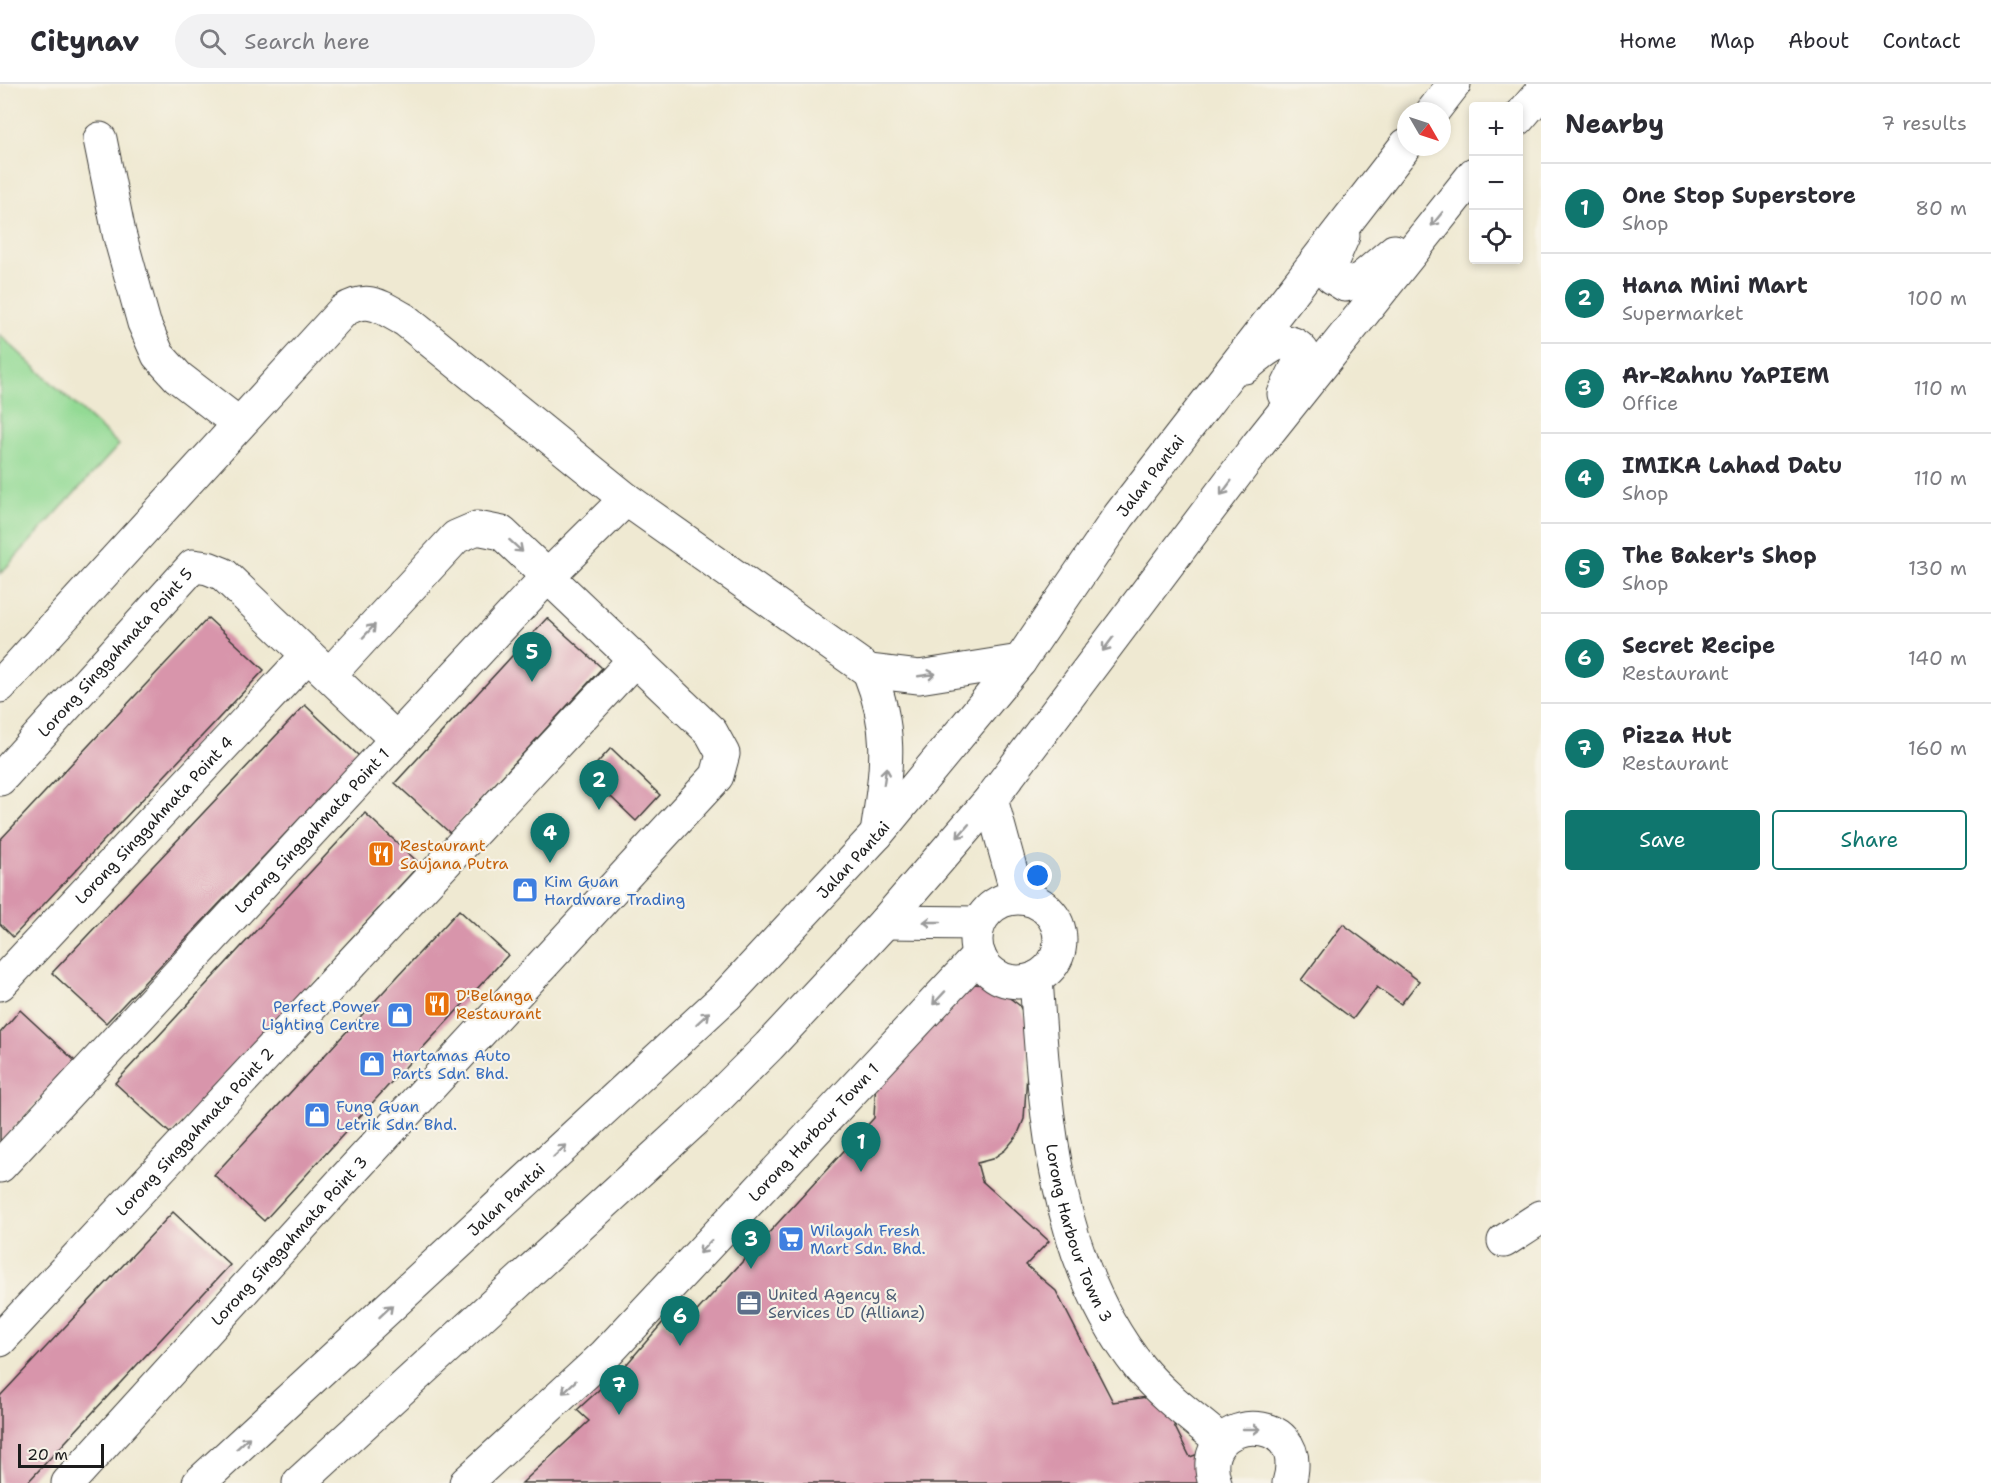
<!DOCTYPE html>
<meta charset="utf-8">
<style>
body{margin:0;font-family:"Shantell Sans",sans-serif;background:#f2f2f3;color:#2b2b33}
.controls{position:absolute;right:18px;top:18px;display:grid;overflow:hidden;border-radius:6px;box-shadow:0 3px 9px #0003}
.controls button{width:54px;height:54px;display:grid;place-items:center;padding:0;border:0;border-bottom:2px solid #e1e1e2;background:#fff;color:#2b2b33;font:30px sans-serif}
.compass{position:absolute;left:1397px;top:18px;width:54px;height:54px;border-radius:50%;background:#fff;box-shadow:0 3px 9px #0003;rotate:129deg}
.scale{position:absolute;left:18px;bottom:15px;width:86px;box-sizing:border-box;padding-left:6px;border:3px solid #1c1c1c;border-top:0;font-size:16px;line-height:21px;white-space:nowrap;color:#1c1c1c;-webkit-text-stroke:4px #f7f3e8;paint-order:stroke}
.you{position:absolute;left:1038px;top:792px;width:21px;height:21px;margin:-15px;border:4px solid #fff;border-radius:50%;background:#1a73e8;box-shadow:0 0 0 9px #1a73e833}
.badge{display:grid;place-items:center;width:39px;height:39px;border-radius:50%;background:#0f766e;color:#fff;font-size:20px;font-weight:700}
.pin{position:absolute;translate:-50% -50px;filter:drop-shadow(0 2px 3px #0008)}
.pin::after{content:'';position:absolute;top:32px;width:21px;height:18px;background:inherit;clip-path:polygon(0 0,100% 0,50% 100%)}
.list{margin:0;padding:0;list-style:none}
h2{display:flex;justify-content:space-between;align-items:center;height:78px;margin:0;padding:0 24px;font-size:26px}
h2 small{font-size:20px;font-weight:400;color:#7c7c81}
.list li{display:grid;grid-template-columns:39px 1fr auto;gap:18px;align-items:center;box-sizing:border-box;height:90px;padding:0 24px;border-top:2px solid #e1e1e2}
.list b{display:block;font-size:22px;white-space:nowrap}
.list p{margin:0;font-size:20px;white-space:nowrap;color:#7c7c81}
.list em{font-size:20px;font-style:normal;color:#7c7c81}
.actions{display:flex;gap:12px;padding:18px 24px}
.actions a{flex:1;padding:14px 0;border:2px solid #0f766e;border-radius:6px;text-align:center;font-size:21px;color:#0f766e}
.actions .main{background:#0f766e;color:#fff}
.icon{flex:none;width:33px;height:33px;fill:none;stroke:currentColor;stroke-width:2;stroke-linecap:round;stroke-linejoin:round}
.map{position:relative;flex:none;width:1541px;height:1399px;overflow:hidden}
header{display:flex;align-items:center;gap:36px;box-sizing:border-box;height:84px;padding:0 30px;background:#fff;border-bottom:2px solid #e1e1e2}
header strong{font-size:28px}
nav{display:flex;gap:33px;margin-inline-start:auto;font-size:21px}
.search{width:420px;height:54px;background:#f2f2f3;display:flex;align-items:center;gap:15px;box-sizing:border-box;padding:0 21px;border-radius:33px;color:#7c7c81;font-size:22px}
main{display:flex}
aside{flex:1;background:#fff}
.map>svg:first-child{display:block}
.green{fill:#93da94;stroke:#587b58;stroke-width:1.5}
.building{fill:#d895ab}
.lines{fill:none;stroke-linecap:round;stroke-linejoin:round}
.minor-casing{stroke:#3c3b37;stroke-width:35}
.minor{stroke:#fff;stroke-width:33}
.oneway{stroke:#999}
.labels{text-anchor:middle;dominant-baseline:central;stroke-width:4.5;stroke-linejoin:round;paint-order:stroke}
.street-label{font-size:16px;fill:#1c1c1c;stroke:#f7f3e8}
.food-label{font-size:16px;fill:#c56008;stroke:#f7f3e8;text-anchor:start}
.shop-label{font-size:16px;fill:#366cbe;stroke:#f7f3e8;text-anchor:start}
.service-label{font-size:16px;fill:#4e5e75;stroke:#f7f3e8;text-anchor:start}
</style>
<header>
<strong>Citynav</strong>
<div class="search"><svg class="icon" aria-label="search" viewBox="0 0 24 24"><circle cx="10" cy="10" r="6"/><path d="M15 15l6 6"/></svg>Search here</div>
<nav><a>Home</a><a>Map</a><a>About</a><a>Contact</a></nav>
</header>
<main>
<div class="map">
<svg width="1541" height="1399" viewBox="0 0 1541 1399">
<rect width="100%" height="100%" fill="#f7f3e8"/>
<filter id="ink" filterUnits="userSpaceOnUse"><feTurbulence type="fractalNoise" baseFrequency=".0167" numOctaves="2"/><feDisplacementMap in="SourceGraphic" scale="12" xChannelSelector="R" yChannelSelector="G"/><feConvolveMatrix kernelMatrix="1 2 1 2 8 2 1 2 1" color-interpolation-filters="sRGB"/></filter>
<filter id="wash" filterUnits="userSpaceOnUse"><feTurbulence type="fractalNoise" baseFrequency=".008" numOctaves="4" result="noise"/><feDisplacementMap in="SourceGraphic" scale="24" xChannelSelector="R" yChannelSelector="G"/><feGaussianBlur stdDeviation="1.35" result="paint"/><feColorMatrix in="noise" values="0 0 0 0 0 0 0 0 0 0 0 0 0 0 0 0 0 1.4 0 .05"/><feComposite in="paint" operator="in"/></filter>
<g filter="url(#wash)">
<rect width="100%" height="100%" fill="#efe9d2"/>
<!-- green -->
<path class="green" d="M0,251L119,361L0,490Z"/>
<g id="blocks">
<!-- building -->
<path class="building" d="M208,534L264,586L13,853L0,840V756Z
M547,534L602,584L450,749L395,699Z
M305,621L359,672L106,939L52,889Z
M611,664L660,711L636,737L587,690Z
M365,729L420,780L171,1050L115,999Z
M459,826L508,871L264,1137L214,1091Z
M1343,840L1419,897L1401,920L1377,903L1353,935L1301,896Z
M971,900L992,901L1019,921L1027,936L1029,958L1024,1035L1017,1052L1005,1066L992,1075L977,1079L982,1097L1049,1157L1026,1181L1056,1207L1113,1318L1147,1313L1180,1337L1174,1341L1190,1373L1198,1370V1399H522L589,1337L577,1326L626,1281L664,1237L677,1249L874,1034L876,992Z
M20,926L75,977L0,1059V949Z
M173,1128L230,1181L27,1399H0V1312Z"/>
</g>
</g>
<g filter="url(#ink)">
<use href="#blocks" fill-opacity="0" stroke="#3c3b37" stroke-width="1.5"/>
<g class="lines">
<defs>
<g id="minor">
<path d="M1433,27L1454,0"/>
<path d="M1518,35L1541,8"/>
<path d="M100,55L119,149L144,239L158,271L178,293L239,340"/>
<path d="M1343,152L1332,177V193L1345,201L1361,195L1394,167"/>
<path d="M1245,283C1261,270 1284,245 1302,267L1299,279L1284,310"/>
<path d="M869,587C894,650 886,686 877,750"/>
<path d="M0,602L343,227C369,211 381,223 405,236L626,415L869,587L919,593L1020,577"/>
<path id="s1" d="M0,695L193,482L208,484L223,490L396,655"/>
<path d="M991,715L1018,813"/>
<circle cx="1018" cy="856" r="42"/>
<path d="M885,838L979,839"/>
<path id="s2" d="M1036,894C1045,1027 1053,1175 1140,1284C1163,1312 1194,1334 1221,1357"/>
<path id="s3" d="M0,900L307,572"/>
<path id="s4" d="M0,1082L548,492L626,415"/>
<path d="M1504,1157L1541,1133"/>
<path id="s5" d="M0,1256L635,575"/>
<path id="s6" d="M68,1399L340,1100L717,692L723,670L711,648L502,449L477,444L456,453L330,590"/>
<path id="s7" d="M199,1399L726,912L877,750L1020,577L1119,432L1406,61"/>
<path d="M299,1399L696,1035L769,962L885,838L991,715L1257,362L1474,90"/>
<path id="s8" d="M466,1399L604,1272L979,871"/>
<path d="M1215,1399C1191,1330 1312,1322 1289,1399"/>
</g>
</defs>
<!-- minor casing -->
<use href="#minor" class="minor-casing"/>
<!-- minor -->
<use href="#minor" class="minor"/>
</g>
<!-- one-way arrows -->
<defs><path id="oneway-shaft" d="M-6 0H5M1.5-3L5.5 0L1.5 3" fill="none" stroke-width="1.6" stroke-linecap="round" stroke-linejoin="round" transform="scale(1.5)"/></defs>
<g class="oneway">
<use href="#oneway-shaft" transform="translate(1437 135) rotate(129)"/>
<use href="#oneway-shaft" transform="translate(1226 404) rotate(127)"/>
<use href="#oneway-shaft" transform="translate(516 462) rotate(42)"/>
<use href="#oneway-shaft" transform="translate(369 547) rotate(-47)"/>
<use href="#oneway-shaft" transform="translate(1108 560) rotate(127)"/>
<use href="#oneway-shaft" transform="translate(927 591) rotate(-8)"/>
<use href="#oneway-shaft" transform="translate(885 692) rotate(-82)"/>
<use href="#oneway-shaft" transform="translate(963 747) rotate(131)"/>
<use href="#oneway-shaft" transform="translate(932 838) rotate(-180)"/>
<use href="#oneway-shaft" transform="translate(939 914) rotate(133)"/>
<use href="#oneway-shaft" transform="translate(703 934) rotate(-43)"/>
<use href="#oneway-shaft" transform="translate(560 1067) rotate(-43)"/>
<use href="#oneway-shaft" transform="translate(705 1163) rotate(133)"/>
<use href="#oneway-shaft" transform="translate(386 1227) rotate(-43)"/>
<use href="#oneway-shaft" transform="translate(569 1303) rotate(137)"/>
<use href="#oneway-shaft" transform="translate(1252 1345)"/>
<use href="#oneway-shaft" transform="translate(243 1359) rotate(-43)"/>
</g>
</g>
<!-- icons -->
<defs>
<symbol id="restaurant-square" viewBox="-11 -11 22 22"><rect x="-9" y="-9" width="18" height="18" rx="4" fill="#e8710a" stroke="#f7f3e8"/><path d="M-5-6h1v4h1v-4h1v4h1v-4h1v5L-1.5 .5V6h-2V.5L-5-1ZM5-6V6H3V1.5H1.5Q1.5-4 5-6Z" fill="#fff"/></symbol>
<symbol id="shop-square" viewBox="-11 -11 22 22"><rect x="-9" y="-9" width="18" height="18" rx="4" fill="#3f7fe0" stroke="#f7f3e8"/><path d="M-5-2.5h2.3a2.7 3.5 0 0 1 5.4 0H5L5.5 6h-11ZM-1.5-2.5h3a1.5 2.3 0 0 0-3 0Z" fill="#fff"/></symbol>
<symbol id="supermarket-square" viewBox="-11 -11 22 22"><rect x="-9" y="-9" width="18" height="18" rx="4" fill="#3f7fe0" stroke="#f7f3e8"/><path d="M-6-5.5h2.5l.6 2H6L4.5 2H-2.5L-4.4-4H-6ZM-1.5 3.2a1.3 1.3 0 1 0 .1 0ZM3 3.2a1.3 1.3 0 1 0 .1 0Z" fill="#fff"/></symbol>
<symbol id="office-square" viewBox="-11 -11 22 22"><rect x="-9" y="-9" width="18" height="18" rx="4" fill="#5c6f8a" stroke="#f7f3e8"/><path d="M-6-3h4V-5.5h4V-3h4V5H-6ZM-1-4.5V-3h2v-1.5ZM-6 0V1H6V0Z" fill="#fff"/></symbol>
</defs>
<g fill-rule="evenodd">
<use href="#restaurant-square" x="366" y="755" width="30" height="30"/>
<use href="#shop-square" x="510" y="791" width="30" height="30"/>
<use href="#restaurant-square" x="422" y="905" width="30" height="30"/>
<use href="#shop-square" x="385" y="916" width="30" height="30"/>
<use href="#shop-square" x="357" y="965" width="30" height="30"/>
<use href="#shop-square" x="302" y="1016" width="30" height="30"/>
<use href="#supermarket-square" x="776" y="1140" width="30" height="30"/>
<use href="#office-square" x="734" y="1204" width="30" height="30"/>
</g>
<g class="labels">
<!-- street labels -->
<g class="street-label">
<text stroke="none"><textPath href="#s7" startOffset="1390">Jalan Pantai</textPath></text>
<text stroke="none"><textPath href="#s1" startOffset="171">Lorong Singgahmata Point 5</textPath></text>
<text stroke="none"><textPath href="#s3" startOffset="225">Lorong Singgahmata Point 4</textPath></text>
<text stroke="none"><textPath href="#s4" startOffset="458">Lorong Singgahmata Point 1</textPath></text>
<text stroke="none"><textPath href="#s7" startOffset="904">Jalan Pantai</textPath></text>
<text stroke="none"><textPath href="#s5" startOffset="285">Lorong Singgahmata Point 2</textPath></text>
<text stroke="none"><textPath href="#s8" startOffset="494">Lorong Harbour Town 1</textPath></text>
<text stroke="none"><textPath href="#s7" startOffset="418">Jalan Pantai</textPath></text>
<text stroke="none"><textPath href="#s2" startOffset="260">Lorong Harbour Town 3</textPath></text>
<text stroke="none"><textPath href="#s6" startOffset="328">Lorong Singgahmata Point 3</textPath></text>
</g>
<!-- food labels -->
<g class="food-label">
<text x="400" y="761">Restaurant<tspan x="400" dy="18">Saujana Putra</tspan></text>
<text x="456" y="911">D'Belanga<tspan x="456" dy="18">Restaurant</tspan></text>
</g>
<!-- shop labels -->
<g class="shop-label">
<text x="544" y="797">Kim Guan<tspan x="544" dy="18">Hardware Trading</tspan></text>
<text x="380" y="922" text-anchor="end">Perfect Power<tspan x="380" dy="18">Lighting Centre</tspan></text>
<text x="392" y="971">Hartamas Auto<tspan x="392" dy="18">Parts Sdn. Bhd.</tspan></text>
<text x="336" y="1022">Fung Guan<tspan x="336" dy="18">Letrik Sdn. Bhd.</tspan></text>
<text x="810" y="1146">Wilayah Fresh<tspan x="810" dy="18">Mart Sdn. Bhd.</tspan></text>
</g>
<!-- service labels -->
<g class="service-label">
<text x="768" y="1210">United Agency &amp;<tspan x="768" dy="18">Services LD (Allianz)</tspan></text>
</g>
</g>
</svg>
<div class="controls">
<button>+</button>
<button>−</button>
<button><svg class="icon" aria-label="locate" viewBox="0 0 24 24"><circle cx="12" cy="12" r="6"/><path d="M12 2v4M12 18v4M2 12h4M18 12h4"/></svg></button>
</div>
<svg class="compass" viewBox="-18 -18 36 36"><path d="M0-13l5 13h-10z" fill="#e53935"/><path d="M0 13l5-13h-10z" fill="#7c7c81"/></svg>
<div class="scale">20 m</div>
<div class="you"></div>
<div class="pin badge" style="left:861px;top:1088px">1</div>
<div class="pin badge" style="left:599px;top:726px">2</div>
<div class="pin badge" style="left:751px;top:1185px">3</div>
<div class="pin badge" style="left:550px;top:779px">4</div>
<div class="pin badge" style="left:532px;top:598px">5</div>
<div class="pin badge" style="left:680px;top:1262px">6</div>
<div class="pin badge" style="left:619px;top:1331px">7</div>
</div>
<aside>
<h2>Nearby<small>7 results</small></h2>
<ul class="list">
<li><span class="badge">1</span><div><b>One Stop Superstore</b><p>Shop</p></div><em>80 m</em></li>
<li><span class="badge">2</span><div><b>Hana Mini Mart</b><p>Supermarket</p></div><em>100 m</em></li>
<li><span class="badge">3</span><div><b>Ar-Rahnu YaPIEM</b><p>Office</p></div><em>110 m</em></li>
<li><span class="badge">4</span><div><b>IMIKA Lahad Datu</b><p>Shop</p></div><em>110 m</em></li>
<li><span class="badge">5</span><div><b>The Baker's Shop</b><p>Shop</p></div><em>130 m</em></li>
<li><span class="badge">6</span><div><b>Secret Recipe</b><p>Restaurant</p></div><em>140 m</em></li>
<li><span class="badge">7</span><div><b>Pizza Hut</b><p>Restaurant</p></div><em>160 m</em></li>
</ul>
<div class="actions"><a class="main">Save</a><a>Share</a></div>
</aside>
</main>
